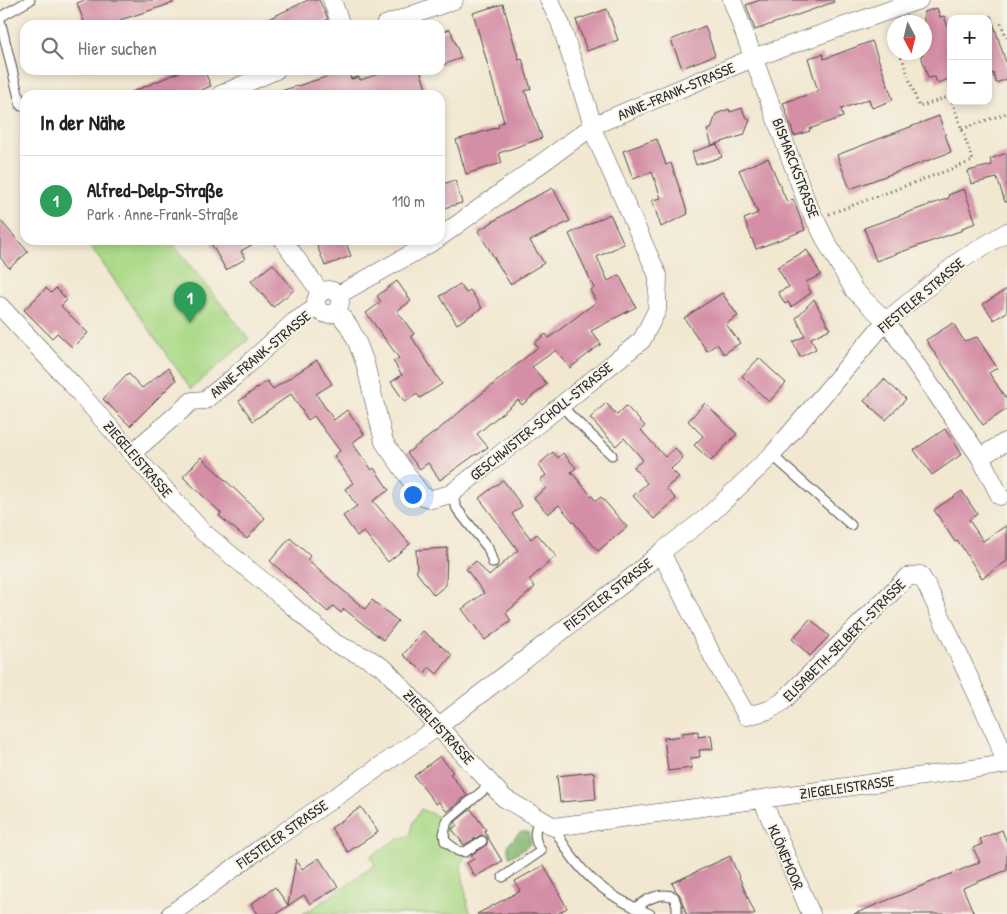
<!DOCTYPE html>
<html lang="de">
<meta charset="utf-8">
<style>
body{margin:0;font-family:"Patrick Hand",sans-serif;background:#f6f6f6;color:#222}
.controls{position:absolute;right:15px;top:15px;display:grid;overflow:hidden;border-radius:10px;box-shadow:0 2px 8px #0003}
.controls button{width:45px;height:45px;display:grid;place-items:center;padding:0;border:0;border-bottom:1px solid #e0e0e0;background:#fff;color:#222;font:25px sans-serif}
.compass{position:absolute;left:887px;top:15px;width:45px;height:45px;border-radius:50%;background:#fff;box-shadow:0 2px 8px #0003;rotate:173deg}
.you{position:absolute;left:412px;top:494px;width:18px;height:18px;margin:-12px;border:4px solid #fff;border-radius:50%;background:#1a73e8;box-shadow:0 0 0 8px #1a73e833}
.badge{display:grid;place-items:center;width:32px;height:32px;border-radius:50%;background:#1f6fb2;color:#fff;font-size:16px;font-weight:700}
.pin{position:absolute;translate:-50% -41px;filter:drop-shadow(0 1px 2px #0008)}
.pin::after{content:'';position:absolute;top:26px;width:18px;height:15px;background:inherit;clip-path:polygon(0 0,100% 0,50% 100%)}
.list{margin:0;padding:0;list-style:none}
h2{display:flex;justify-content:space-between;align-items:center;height:65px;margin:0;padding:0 20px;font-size:21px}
h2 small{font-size:16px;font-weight:400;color:#767676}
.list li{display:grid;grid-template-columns:32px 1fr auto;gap:15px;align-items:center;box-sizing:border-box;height:90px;padding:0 20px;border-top:1px solid #e0e0e0}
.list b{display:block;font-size:19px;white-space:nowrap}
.list p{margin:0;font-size:16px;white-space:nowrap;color:#767676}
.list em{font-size:16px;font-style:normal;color:#767676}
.icon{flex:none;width:28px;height:28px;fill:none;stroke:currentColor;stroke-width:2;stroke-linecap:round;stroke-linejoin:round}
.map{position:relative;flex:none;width:1007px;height:914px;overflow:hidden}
.search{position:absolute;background:#fff;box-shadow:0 2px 8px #0003;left:20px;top:20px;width:425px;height:55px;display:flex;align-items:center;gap:12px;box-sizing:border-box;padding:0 18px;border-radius:15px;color:#767676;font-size:19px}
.panel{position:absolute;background:#fff;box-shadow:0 2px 8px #0003;left:20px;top:90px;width:425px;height:155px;border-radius:15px}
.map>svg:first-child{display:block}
.green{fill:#aad987;stroke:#6a8259}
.forest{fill:#87b974;stroke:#597250}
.building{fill:#d48ea5}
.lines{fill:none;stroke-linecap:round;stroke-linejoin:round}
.lane-casing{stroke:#494744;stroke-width:11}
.street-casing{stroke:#494744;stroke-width:19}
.path{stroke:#494744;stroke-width:3;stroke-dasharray:1 4;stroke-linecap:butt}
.lane{stroke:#fff;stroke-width:9}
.street{stroke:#fff;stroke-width:18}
.labels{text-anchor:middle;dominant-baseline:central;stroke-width:4;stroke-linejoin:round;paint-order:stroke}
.street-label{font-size:15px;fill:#2b2b2b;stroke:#f7f3e8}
</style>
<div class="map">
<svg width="1007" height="914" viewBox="0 0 1007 914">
<rect width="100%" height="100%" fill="#f7f3e8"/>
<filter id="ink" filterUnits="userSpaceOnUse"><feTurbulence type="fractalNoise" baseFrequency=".02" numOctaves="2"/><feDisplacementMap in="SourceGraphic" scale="10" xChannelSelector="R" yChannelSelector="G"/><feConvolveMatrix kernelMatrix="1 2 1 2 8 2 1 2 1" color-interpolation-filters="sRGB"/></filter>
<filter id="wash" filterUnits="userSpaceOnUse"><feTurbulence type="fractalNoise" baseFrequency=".0096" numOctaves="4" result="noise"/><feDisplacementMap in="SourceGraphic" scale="20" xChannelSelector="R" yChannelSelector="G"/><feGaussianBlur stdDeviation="1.12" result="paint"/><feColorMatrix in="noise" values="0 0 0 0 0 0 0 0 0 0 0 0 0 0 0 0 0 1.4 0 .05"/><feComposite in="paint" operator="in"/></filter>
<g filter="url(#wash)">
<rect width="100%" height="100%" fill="#f2e8d2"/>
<!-- green -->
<path class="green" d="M86,240H170L249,339L191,389Z
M421,809L447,821L445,841L465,852L461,867L468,906L471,914H302L312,909L375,865L370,857L394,841L410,835L412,824Z"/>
<!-- forest -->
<path class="forest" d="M520,832H528L531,843L527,847L510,857L508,852V844Z"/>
<g id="blocks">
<!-- building -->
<path class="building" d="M85,0H173V3L120,20L121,25H85L77,3Z
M308,0H319L328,19L316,25H256Z
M760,0H833L834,2L755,30L746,5Z
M503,4L519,60L522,59L531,89L525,91L542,138L499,153L502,163L466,174L456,140L499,127L498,124L504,122L473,13Z
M937,8L940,17L944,16L951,36V78L937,83L935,77L928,78L921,55L924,54V12Z
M607,9L618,40L587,51L576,20Z
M991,16L1007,66V79L996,83L993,73L988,75V17Z
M705,26L715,55L682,68L671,40Z
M450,29L461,58L440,66V33Z
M872,41L893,100L872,108L869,99L841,109L843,117L809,129L810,131L794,136L783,103L818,91L808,58L823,54L824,59Z
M184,70H204L211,86L190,95H125Z
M348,70L351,79L359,77L360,80L391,70H420L428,95H279L278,92Z
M742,108L745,116L750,120L744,135L712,145L707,130L711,129L716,114L729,109L730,112Z
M939,116L951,152L850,189L837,155Z
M657,139L666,165L671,163L688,214L661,227L652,200L661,198L652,172L633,179L623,151Z
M717,144L722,157L696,165L692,152Z
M1007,153V202H1005L997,178L971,184L968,171L992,165L990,159Z
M768,158L787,202L793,199L805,230L756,249L744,219L758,213L739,170Z
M455,180L462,203L440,209V185Z
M553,188L570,221L530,241L544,263L510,284L478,231L524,202Z
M964,189L976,223L962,228L963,230L876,261L864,228L949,198L948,195Z
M610,214L624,244L597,257L608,281L619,275L636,307L591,331L601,344L570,368L556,350L532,367L547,384L522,405L518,400L477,434L488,447L477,455L476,454L440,480L428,463L420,469L407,453L439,429L538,347L534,343L546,334L549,338L596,302L590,290L594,288L569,234Z
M0,220L28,252L9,268L0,257Z
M209,240H260L241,251L245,259L226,270Z
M315,240H345L351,256L325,266Z
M807,250L821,275L806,282L811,293L791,307L788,302L785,304L778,292L789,287L777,267Z
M273,264L294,290L273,307L251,281Z
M397,281L411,301L397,311L414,334L411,336L442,384L420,398L417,394L405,402L391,382L402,375L393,361L399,358L366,313L381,302L377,296Z
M460,284L466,293L470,290L482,308L457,324L440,296Z
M46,288L51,293L56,288L67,300L61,306L88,333L73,348L57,333L52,338L24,310Z
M1007,289V312L994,320L983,304Z
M722,293L738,316L726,324L740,343L724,354L717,344L707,351L684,318Z
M814,299L830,329L811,338L816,349L800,357L793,342L805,336L796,318Z
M953,323L964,341L977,337L997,368L989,373L1007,400V409L983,425L926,340Z
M759,358L786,383L769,402L742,376Z
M317,360L332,384L316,394L334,420L347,410L364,434L352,443L372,470L374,468L389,490L373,501L410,544L388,562L364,532L357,536L343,516L357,506L345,489L353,483L334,456L340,451L314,416L308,420L291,394L253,421L239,401L267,381L273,389Z
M168,368L176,380L130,426L103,399L128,373L142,388Z
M884,379L906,399L886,420L864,401Z
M606,403L617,415L626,406L645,426L641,430L665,457L675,448L683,458L671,469L679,477L666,488L676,499L654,519L633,496L647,483L634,467L643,460L624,438L616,446L590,418Z
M705,403L737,434L711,461L694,445L703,436L688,421Z
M945,429L962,454L932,475L914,450Z
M553,452L558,458L563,453L576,468L571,472L596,501L601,497L627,527L598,551L559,505L548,514L534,498L546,488L540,480L546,475L538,465Z
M201,457L265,518L247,539L219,516L221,513L183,477Z
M503,480L522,506L512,514L531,539L537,534L556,556L529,580L535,587L506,613L511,621L485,640L462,609L484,593L466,569L476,561L489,576L518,550L479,498Z
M962,491L977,514L969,520L983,541L1007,525V561L982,578L958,541L955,542L934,510Z
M290,538L310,556L307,560L365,609L372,600L398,621L383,640L344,609L341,613L333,606L328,612L270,561Z
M447,548L446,585L434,595L417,573L416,550Z
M810,619L829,636L810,656L792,639Z
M423,631L452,655L437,674L429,667L425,673L403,655Z
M698,731V737L711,735L713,749L699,750L700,757L691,758L692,768L668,771L664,738L683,736L682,733Z
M440,756L453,772L450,774L467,795L447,812L439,802L436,804L414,776Z
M594,772L596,799L560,802L557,776Z
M361,807L378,832L348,852L331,828Z
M471,809L486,830L484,831L502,861L475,877L467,863L474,859L471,855L487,844V838L481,835L464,845L452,829L457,825L455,822Z
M1002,830L1007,843V870L963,888L974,914H854L980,862L973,848L982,844L980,839Z
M730,856L755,914H686L680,895L676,891L672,883Z
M319,858L338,887L310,904L304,895L276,914H258L251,904L275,887L288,905L296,859L302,869Z
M544,865L567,908L557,914H477L520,891L515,881Z"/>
</g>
</g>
<g filter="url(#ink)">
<use href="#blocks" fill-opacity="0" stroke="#494744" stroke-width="1"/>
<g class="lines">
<defs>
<path id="lane" d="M0,17L30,0
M0,20L21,106
M562,405L570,415L612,455
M772,455L851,525
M451,494L457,509L488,548L493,563
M554,827C576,871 604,896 650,914
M482,841L465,852L458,851L445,841L444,834L447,821L492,783
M503,877L541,851C533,838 534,832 539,818
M635,908C646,900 660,891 674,897L677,907V914"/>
<path id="street" d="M332,0L341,25
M549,0L560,22L591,119
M732,0L807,203L827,243L854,290L886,321L980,457L1000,496
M385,25L454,0
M220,95L276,70
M599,123L753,58L919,0
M440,237L586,131
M283,240L321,293
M316 302a12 12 0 1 1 24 0a12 12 0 1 1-24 0Z
M338,295L436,240
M0,306L72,384L132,453L203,532L282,597L336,644L371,660L385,669L504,798L554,827L762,799L1007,764
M337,311L349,326L357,342L365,363L384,442L422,496L432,499L451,494L642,340L657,310L658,276L594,133
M132,453L192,401L205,400L234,377L294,322L317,307
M980,457L1007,441
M661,552L714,659L747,716L769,710L782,702L907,577L920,575L927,586L997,738L1006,764
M762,799L811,914
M171,914L268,843L439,726L637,573L661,552L706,518L772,455L886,321L961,260L1007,232"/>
</defs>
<!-- lane casing -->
<use href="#lane" class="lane-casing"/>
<!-- street casing -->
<use href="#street" class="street-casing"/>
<!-- path -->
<path class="path" d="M1001,23L1007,38
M890,27L894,38
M900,52L919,107L951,96
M962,129L1007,113
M829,214L973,161L952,101"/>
<!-- lane -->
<use href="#lane" class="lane"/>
<!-- street -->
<use href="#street" class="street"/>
</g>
</g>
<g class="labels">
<!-- street labels -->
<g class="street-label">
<text transform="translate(676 91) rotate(-23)">ANNE-FRANK-STRASSE</text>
<text transform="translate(796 168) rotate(69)">BISMARCKSTRASSE</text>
<text transform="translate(921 295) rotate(-40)">FIESTELER STRASSE</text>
<text transform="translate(260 354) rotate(-40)">ANNE-FRANK-STRASSE</text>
<text transform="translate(541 421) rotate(-39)">GESCHWISTER-SCHOLL-STRASSE</text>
<text transform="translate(138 459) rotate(49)">ZIEGELEISTRASSE</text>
<text transform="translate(608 594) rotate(-38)">FIESTELER STRASSE</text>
<text transform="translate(844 640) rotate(-45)">ELISABETH-SELBERT-STRASSE</text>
<text transform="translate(439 727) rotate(47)">ZIEGELEISTRASSE</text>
<text transform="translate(847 787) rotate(-8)">ZIEGELEISTRASSE</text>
<text transform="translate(282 834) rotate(-35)">FIESTELER STRASSE</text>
<text transform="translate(786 857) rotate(67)">KLÖNEMOOR</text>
</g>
</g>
</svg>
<div class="controls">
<button>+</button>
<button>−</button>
</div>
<svg class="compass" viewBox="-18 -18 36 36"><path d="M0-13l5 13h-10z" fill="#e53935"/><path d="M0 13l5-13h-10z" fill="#767676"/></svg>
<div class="you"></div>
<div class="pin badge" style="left:190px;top:323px;background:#2e9e5b">1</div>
<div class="search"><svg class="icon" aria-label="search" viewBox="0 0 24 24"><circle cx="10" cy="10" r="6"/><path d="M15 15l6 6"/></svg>Hier suchen</div>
<section class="panel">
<h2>In der Nähe<small></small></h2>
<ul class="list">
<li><span class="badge" style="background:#2e9e5b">1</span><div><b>Alfred-Delp-Straße</b><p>Park · Anne-Frank-Straße</p></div><em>110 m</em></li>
</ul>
</section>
</div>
